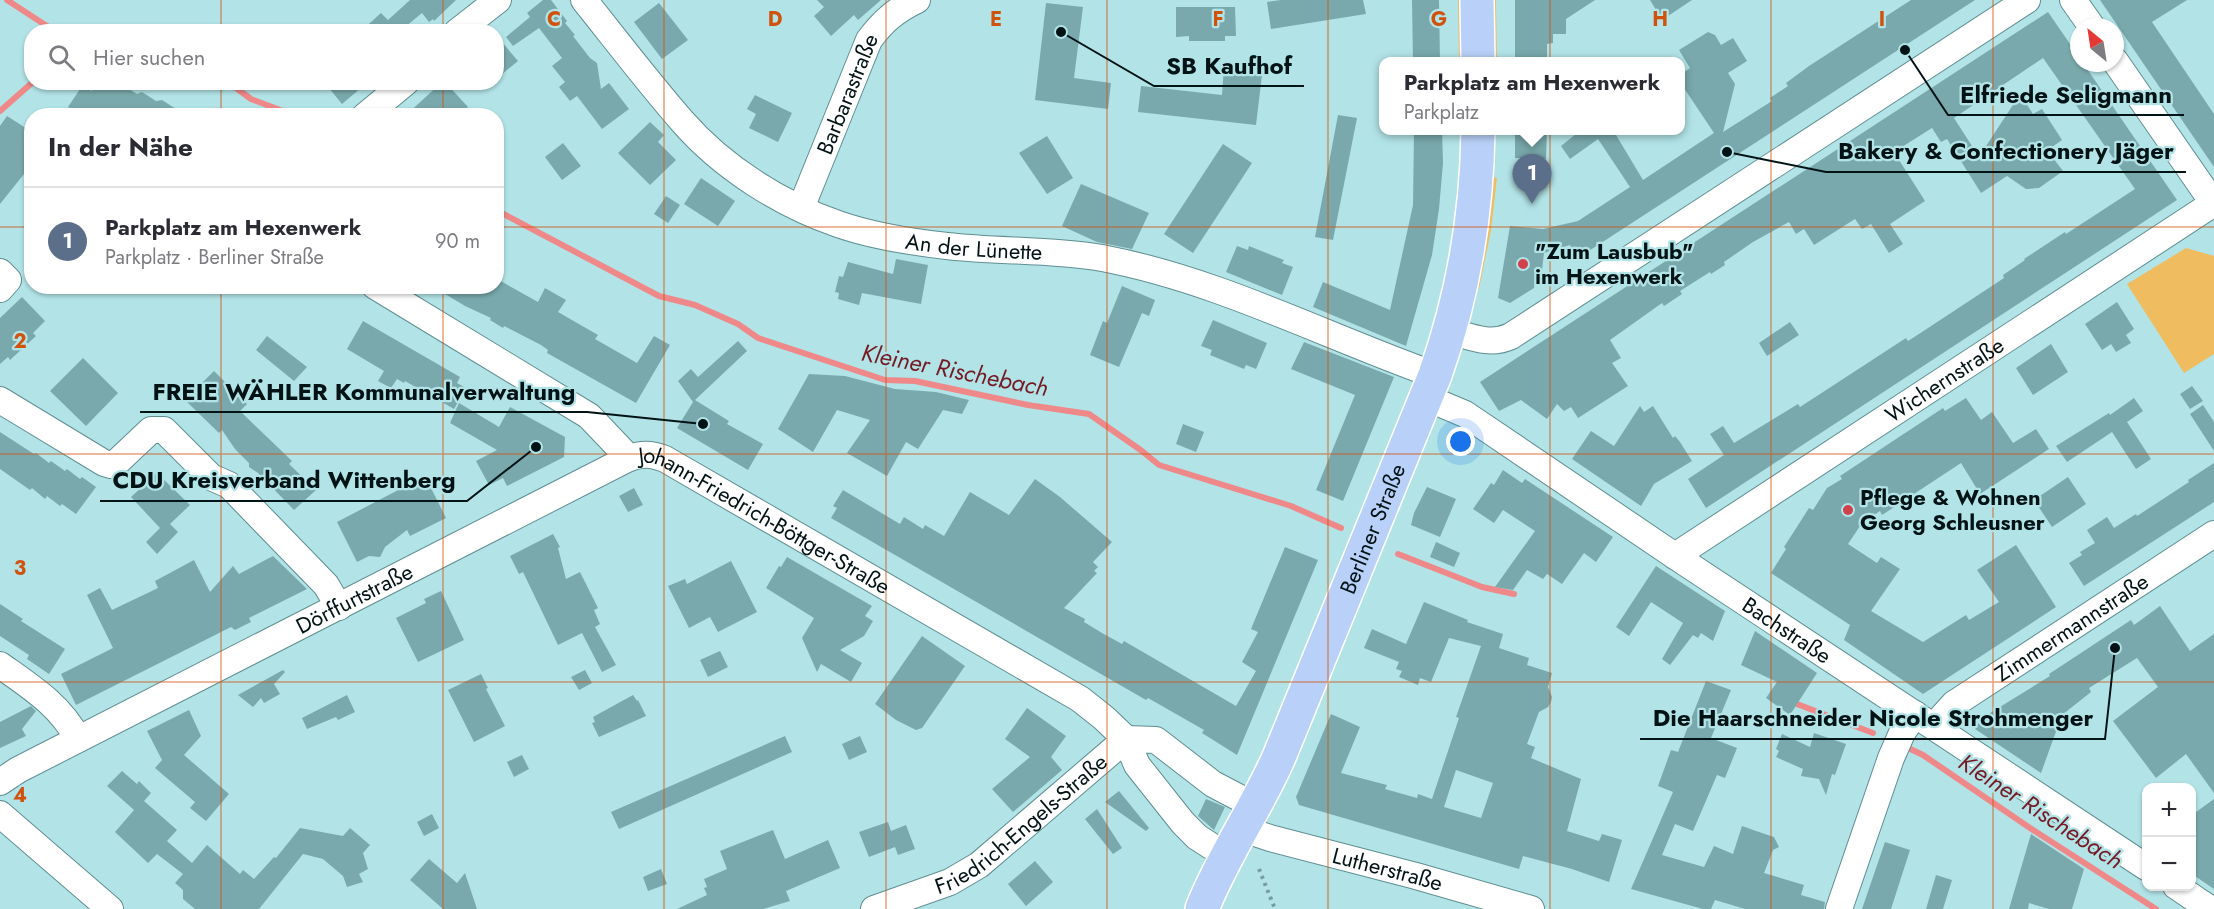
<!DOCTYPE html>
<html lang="de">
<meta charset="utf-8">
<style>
body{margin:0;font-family:Jost,sans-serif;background:#f7f7f7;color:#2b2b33}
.controls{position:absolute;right:18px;bottom:18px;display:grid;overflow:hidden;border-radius:12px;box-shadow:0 2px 4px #0004}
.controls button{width:54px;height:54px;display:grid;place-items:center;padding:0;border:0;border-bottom:2px solid #e1e1e2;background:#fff;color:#2b2b33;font:30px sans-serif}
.compass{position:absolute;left:2070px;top:18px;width:54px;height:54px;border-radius:50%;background:#fff;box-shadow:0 2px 4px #0004;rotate:330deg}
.you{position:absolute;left:1461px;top:442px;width:21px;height:21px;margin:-15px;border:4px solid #fff;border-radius:50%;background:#1a73e8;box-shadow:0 0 0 9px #1a73e833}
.badge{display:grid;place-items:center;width:39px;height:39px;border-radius:50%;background:#ea580c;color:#fff;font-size:20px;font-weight:700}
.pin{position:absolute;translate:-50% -50px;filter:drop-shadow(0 2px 3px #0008)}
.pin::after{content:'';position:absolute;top:32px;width:21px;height:18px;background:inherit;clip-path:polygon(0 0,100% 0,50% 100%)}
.popup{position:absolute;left:1379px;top:57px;width:306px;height:78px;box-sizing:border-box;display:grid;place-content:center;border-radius:12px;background:#fff;filter:drop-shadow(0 2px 4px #0005);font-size:20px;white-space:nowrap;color:#7c7c81}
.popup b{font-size:22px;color:#2b2b33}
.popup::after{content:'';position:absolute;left:50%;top:100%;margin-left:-12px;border:12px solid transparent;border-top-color:#fff}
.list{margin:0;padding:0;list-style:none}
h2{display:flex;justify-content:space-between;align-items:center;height:78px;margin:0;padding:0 24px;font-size:26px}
h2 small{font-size:20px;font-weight:400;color:#7c7c81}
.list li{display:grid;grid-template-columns:39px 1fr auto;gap:18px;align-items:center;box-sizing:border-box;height:108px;padding:0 24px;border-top:2px solid #e1e1e2}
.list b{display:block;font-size:22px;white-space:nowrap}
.list p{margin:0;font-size:20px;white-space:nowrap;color:#7c7c81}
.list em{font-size:20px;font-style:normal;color:#7c7c81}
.icon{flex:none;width:33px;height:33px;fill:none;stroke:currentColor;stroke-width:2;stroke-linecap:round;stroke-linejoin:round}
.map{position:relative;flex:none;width:2214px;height:909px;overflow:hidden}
.search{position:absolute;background:#fff;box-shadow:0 2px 4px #0004;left:24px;top:24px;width:480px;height:66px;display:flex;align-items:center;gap:15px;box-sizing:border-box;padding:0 21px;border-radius:24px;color:#7c7c81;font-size:22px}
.panel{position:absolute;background:#fff;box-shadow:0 2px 4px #0004;left:24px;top:108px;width:480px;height:186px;border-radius:24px}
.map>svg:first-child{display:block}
.green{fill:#efbc60}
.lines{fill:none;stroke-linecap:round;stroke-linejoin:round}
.stream{stroke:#ef8888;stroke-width:6}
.building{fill:#79a9ac;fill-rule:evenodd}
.minor-casing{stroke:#5f8e91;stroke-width:28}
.major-casing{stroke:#fff;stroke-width:36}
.path{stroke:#769c9f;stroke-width:4;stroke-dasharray:3 4.5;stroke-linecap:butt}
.minor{stroke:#fff;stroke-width:26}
.major{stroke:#b9d1f9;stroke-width:33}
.grid{fill:none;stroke:#d1520d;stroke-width:1.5;stroke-opacity:0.55}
.poi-dot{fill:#d1414c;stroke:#b2e4e7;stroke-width:2}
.labels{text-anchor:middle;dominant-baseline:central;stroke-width:4.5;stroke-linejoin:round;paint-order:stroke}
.street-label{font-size:22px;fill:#021315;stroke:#b2e4e7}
.poi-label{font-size:22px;font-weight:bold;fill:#021315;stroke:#b2e4e7;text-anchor:start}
.water-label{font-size:24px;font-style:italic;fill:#751a23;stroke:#b2e4e7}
.grid-label{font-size:20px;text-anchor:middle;font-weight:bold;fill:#d1520d;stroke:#b2e4e7;stroke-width:4.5;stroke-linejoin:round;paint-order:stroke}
.leader{fill:none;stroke:#021315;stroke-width:2}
.callout-dot{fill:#021315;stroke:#b2e4e7;stroke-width:2}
.callout-label{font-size:24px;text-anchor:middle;font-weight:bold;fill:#021315;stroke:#b2e4e7;stroke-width:4.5;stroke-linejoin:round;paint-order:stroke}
</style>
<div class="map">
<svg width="2214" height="909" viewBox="0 0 2214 909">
<rect width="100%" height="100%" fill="#b2e4e7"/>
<!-- green -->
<path class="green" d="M1458,0H1463L1464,61H1459Z
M1491,0H1496L1497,60H1492Z
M1460,131H1465L1464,175L1448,283L1444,282C1453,231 1461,182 1460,131Z
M1491,177L1497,178L1491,230L1479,289L1474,288Z
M2186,248L2214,256V354L2184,373L2127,284Z"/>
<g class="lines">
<!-- stream -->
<path class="stream" d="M7,0L56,32
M228,82L251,99L296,116
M0,111L33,82
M496,210L659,296L695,305L738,324L758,338L885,380L915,381L1028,405L1089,414L1142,451L1159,465L1291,506L1341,528
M1398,554L1482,587L1514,594
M1797,704L1873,733
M1904,746L1923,755L2030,828L2156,909"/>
</g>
<!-- building -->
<path class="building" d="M410,0H456L434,21L433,19L429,22L422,13L399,32H360L381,13L388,20Z
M543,0H551L567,21L565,23L575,35L573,36L590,58L597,63L601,89L609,83L629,109L602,129L577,96L570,101L559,87L565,82L552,66L562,58L539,28L513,46L506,37L530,17L527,13Z
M817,0H881L858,20L854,15L831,36L814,16L824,7Z
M1281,0H1363L1366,14L1271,29L1267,2Z
M1412,0H1439L1440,62H1413Z
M1515,0H1595L1566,19V34H1553V43L1547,44V62H1515Z
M1650,0H1692L1662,20Z
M1911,0H1975L1578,258L1570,245L1544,253L1542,270H1536L1534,288L1510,303L1498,298L1510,226L1543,229L1578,221L1630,187L1598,139L1570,159L1561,146L1581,130H1613L1643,180L1714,133L1680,82V75L1690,68L1679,50L1708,32L1715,35L1721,45L1733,38L1747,61L1728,73L1735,84L1723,132L1772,101L1770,98L1788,86L1786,83L1809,66Z
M2100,0H2187L2152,22L2214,114V167Z
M659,3L688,40L662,59L634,22Z
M1046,3L1083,7L1074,78L1111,83L1108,109L1035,100Z
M1176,7H1235L1236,36H1225V41H1189V36L1176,37Z
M2048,12L2079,57V63H2083L2177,200L1706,508L1688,479L1724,455L1710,434L1723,426L1734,443L1798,404L1800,407L1906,338L1908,341L1922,332L2004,278L2003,275L2025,260L2024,259L2065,232L2066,234L2135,189L2043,58L1954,118L1979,157L2020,94L2033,114L2042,109L2062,140L2052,147L2057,155L2053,158L2063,171L2039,188L2026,189L2007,176L1981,193L1947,139L1941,142L1932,128L1894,152L1925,201L1890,224L1903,244L1889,253L1871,224L1862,229L1855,219L1814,245L1804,229L1796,234L1789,222L1753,242L1724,262L1725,265L1711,274L1710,272L1680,291L1682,294L1664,306L1662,303L1610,340L1621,358L1612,363L1628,386L1578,418L1571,407L1564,411L1557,404L1547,419L1521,400L1499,411L1480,382Z
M496,35L518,61L496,79Z
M1224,66L1249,70L1248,75H1262L1256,125L1138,112L1141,86L1222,95Z
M96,82H118L137,94L142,92L156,101L162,100L187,116H78L76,112L68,107L82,86L92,91Z
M324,82H368L342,104Z
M442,82H445L468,107L458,116H405Z
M755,95L792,113L778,142L749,128L756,114L747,109Z
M1338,115L1357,118L1333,240L1315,237Z
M7,116L32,132V164L0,204V126Z
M650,122L664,135L658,142L676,160L650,185L618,153Z
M1414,130H1442L1443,163L1439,209L1432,255L1406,346L1313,307L1323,282L1390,310L1413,205Z
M1515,130H1547L1546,159L1515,158Z
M1047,136L1073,178L1047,194L1019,153Z
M563,143L581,166L562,180L545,157Z
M1223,144L1252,163L1193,253L1164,234Z
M701,178L735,201L718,226L684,204Z
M1081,184L1149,213L1132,249L1097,242L1062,226Z
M666,196L680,205L668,223L654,214Z
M1237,246L1248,250L1249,246L1284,260L1282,263L1293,267L1282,295L1226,272Z
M896,259L928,265L921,304L862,293L859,305L838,299L839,293L835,292L839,276L843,277L848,262L893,274Z
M497,279L538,302L545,288L566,300L558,312L598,335L595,339L637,363L654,336L670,345L636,403L547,353L548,350L541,345L504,326L503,328L490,320L491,318L465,306L432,286H496Z
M1122,286L1155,300L1149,316L1142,313L1119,367L1090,355L1103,321L1107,323Z
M22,297L45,321L33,333L36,336L10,360L8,357L0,364V318Z
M2117,302L2134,329L2126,335L2131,343L2116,352L2111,344L2102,350L2085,324Z
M1213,320L1267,343L1256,369L1246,365L1244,369L1210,355L1212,350L1201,346Z
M363,321L460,377L457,383L466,388L454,409L405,381L404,383L397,379L391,388L378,381L384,371L347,349Z
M1790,322L1799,335L1767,356L1759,343Z
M267,336L307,367L294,381L256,350Z
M738,341L747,351L695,400L729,421L727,424L763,444L748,470L677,428L693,402L678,381L691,369L698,377Z
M1304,342L1394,377L1343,501L1316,490L1355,395L1291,369Z
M2051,344L2068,372L2033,395L2016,368Z
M83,358L118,393L86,426L50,391Z
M214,371L247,404L240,411L292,461L289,464L316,490L294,510L258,473L249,467V463L235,449L222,430L219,433L185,400Z
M809,374L845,376L895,389L936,392L969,400L962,414L943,410L918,449L906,442L887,476L847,453L870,420L837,410L813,452L778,429Z
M2192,386L2203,401L2190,409L2180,394Z
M1966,398L1981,420L1992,412L2013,443L2036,429L2049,449L1980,494L1961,463L1882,515L1880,511L1862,523L1848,544L1877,563L1881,557L1900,569L1871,611L1923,642L1966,615L1969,620L1999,602L1977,570L2016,545L2056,607L1923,694L1844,640L1850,625L1771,573L1786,549L1784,547L1809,508L1813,510L1827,488L1842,479L1840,476L1943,408L1945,411Z
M2134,398L2143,411L2127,422L2151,459L2136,469L2112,432L2067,462L2056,446L2109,413L2110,415Z
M459,403L499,427L510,407L565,437L564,457L507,486L503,478L489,485L476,461L497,450L450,423Z
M2203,405L2214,422V451L2190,414Z
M1640,406L1644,412L1653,406L1673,438L1675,436L1680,442L1692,461L1654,484L1641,506L1572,459L1591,431L1614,446Z
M1183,424L1204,432L1196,452L1176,444Z
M0,432L34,454L36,453L49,463L51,461L65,471L67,469L80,479L82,477L96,487L76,514L62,504L60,506L47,496L45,499L32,488L30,490L0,469Z
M2214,463V502L2084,586L2069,563L2082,555L2080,552L2095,543L2087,530L2107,517L2114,528L2136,514L2137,516L2189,482L2188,480Z
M1503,470L1522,483L1525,479L1613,537L1596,562L1584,553L1562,584L1547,574L1543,579L1527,570L1513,590L1495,587L1535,531L1503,510L1494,523L1473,509L1491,483L1494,485Z
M157,473L190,505L170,524L178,532L157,554L146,542L160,528L131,497Z
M425,476L446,518L410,536L407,530L385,547L380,557L369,556L357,562L337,522Z
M2068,477L2086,504L2052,527L2034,500Z
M1035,479L1060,497L1112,542L1093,562L1098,567L1094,571L1097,573L1064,608L1085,619L1084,622L1102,633L1122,644L1124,641L1236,706L1256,671L1242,662L1258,632L1251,629L1285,547L1318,560L1237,755L1202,733L1204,730L1148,698L1146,700L831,518L837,508L833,506L843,490L900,524L904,517L923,529L925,525L944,536L970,492L1009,515Z
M1427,487L1456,499L1440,537L1411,525L1414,513Z
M634,488L643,505L628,512L619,496Z
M553,534L560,547L558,548L566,579L580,572L598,608L594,610L600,624L595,627L616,665L602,672L582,633L558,645L523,572L519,574L510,556Z
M1436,542L1460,553L1454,567L1430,557Z
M273,556L307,589L249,618L251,622L235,630L231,627L76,705L61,674L113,648L87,595L100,588L112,610L158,588L155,581L194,560L210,592L233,566L239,574Z
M787,557L872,606L865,616L873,621L864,636L840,650L862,663L851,682L821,664L817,672L802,638L814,618L766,588L779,566L781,567Z
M731,561L757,612L718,632L710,617L689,628L668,586L685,579L687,584Z
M1656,566L1725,611L1713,641L1701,633L1698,638L1693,635L1670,665L1662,659L1683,623L1651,602L1629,636L1616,627Z
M441,591L464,640L418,662L396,618L426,603L424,599Z
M1424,602L1468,620L1467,622L1503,634L1499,648L1529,658L1527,665L1552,673L1548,687L1552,697L1551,702L1548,707L1539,712L1527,744L1535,747L1531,758L1581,779L1567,831L1599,841L1602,834L1622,840L1609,882L1572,869L1523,856L1519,869L1299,805L1296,797L1331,714L1360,727L1341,773L1387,785L1385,789L1417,798L1418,794L1432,799L1459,718L1456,717L1481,646L1449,638L1431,682L1420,678L1418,685L1399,677L1402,671L1396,669L1399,662L1364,648L1372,629L1406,644ZM1456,770L1493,783L1481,818L1444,807Z
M0,604L23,619L21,621L65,649L49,674L27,659L29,655L0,636Z
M2160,606L2190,651L2214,634V793L2186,754L2156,778L2113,721L2158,687L2137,658L2089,688L2091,692L2062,715L2041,773L1975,729L1982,718L2050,676L2049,674L2131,620L2134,625Z
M1755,631L1817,673L1790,715L1766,698L1777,682L1741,665Z
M922,636L965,666L922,728L916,730L896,720L875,704Z
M720,651L728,667L708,677L700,660Z
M283,670L285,672L274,684L280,694L264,703L261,698L253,707L238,695Z
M585,670L592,683L579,690L571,677Z
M481,674L488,688L486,689L505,726L474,742L448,690Z
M1706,681L1731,690L1711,738L1737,748L1725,778L1717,775L1693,831L1675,824L1662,855L1704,867L1714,846L1733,854L1742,826L1756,831L1774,837L1779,847L1773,850L1764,873L1804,885L1801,895L1825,902L1824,909H1745L1715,900L1711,909H1703L1631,889L1673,792L1658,786L1671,750L1678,752Z
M347,695L355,712L338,720L336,717L307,729L302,718Z
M633,695L637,701L638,700L646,716L599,737L592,723L595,722L593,717Z
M31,706L36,711L22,729L26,736L0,748V722Z
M1027,708L1066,736L1051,757L1062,770L1013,812L992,789L1030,757L1005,739Z
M189,710L201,736L184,755L229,794L206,821L190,808L195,802L155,768L162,760L147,731Z
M1814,733L1846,744L1835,775L1832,774L1826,795L1819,779L1801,776L1803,769L1776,757L1779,751L1776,749L1782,734L1810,747Z
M785,736L792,752L619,829L611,812Z
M860,736L867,752L849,760L842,744Z
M522,755L529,769L514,777L507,762Z
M122,771L137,784L139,781L151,793L144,801L177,830L167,841L192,863L207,845L240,874L243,870L254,879L274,857L276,858L300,828L343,836L350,828L370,845L363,853L368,869L359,874L363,882L347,887L343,876L323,859L303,854L259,909H195L183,899V890L175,883L183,874L157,854L148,863L115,832L134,810L107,786Z
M1119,791L1149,828L1146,831L1105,802Z
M1206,799L1225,807L1214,830L1198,816Z
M2214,799V889L2192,874V815Z
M1097,809L1122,848L1113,854L1085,819Z
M432,814L439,828L424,836L417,822Z
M888,822L891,831L906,825L915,849L898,855L895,847L869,857L859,832Z
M773,830L785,859L828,840L840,868L786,891L790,901L763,909H677L707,895L704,888L707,887L704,879L727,869L720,851Z
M2031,834L2084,869L2072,909H2049L2029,903L2028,909H2009Z
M1885,842L1910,850L1891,909H1862Z
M429,859L457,883L465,873L477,909H443L410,880Z
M1035,861L1053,882L1026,906L1008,884Z
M661,869L667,884L648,891L643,877Z
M1936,875L1952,880L1943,909H1926Z"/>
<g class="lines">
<defs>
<g id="minor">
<path id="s1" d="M584,0C616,40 648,82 682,121C722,167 780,204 838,224C872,236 911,242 947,246C998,252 1051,249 1102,258C1218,280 1325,336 1435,375"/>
<path d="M2073,0L2092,27"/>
<path d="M457,32L498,0"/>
<path d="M2115,61L2214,204"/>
<path d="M365,116L406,82"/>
<path id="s2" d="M801,208L869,40C883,21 896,10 917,0"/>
<path d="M0,272L8,280L0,289"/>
<path d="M375,286L589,416L629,458"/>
<path d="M1450,331C1471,337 1490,346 1511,336L2027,0"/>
<path id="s3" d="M1427,398L1465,414L1675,556L2146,867"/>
<path d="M0,400L104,463L111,465L116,463L151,430H164L211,477L229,485L326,585L339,607"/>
<path id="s4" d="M1675,556L2214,203"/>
<path d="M0,665C31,687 60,705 78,739"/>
<path id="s5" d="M1934,726L1954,704L2214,534"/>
<path d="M1126,739L1156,740L1213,784L1255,806"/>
<path id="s6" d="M0,782L18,770L629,458C643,453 652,454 665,459L1080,699L1104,718L1126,739L1137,765L1183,823L1197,837L1228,857"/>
<path d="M0,814L110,909"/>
<path id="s7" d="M1243,829L1270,838L1416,876L1531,909"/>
<path d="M2176,886L2210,909"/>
<path id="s8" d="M874,909L950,882L979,865L1126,739"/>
<path d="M1839,909L1891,758L1902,733L1915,714"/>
</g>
<g id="major">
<path d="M1477,0L1478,62"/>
<path id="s9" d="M1202,909C1223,856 1256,809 1279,757L1435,375C1463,296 1477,215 1478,130"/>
</g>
</defs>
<!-- minor casing -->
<use href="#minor" class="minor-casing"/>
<!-- major casing -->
<use href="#major" class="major-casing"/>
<!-- path -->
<path class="path" d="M1259,869L1275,909"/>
<!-- minor -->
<use href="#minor" class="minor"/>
<!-- major -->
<use href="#major" class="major"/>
</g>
<!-- grid -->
<path class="grid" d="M221,0V32M443,0V32M664,0V909M886,0V909M1107,0V909M1328,0V909M1550,0V909M1771,0V909M1993,0V909M221,82V116M443,82V116M0,227H32M496,227H2214M221,286V909M443,286V909M0,454H2214M0,682H2214"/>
<!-- markers -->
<g class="poi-dot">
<circle cx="1523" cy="264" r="6"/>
<circle cx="1848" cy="510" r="6"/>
</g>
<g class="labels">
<!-- street labels -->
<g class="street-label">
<text stroke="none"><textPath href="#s2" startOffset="123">Barbarastraße</textPath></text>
<text stroke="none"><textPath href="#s1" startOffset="483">An der Lünette</textPath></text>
<text stroke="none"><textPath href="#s4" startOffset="322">Wichernstraße</textPath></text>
<text stroke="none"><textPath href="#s6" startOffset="860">Johann-Friedrich-Böttger-Straße</textPath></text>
<text stroke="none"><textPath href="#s9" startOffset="417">Berliner Straße</textPath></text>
<text stroke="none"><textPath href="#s6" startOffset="399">Dörffurtstraße</textPath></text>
<text stroke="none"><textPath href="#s5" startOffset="170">Zimmermannstraße</textPath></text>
<text stroke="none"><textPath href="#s3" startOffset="429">Bachstraße</textPath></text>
<text stroke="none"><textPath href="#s8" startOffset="172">Friedrich-Engels-Straße</textPath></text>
<text stroke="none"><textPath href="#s7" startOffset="150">Lutherstraße</textPath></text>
</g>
<!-- poi labels -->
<g class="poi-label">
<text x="1535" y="251">"Zum Lausbub"<tspan x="1535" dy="25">im Hexenwerk</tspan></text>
<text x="1860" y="497">Pflege &amp; Wohnen<tspan x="1860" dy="25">Georg Schleusner</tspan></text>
</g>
<!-- water labels -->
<g class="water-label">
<text transform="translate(955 370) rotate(11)">Kleiner Rischebach</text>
<text transform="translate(2041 811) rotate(33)">Kleiner Rischebach</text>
</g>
</g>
<g class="grid-label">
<text x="554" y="26">C</text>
<text x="775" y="26">D</text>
<text x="996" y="26">E</text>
<text x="1218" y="26">F</text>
<text x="1439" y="26">G</text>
<text x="1660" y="26">H</text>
<text x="1882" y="26">I</text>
<text x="20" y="348">2</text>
<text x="20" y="575">3</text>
<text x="20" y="802">4</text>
</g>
<!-- callouts -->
<path class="leader" d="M1061 32L1154 86H1304M1905 50L1948 115H2184M1727 152L1826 172H2186M703 424L587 412H140M536 447L467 501H100M2115 648L2105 739H1640"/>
<g class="callout-dot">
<circle cx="1061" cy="32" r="6"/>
<circle cx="1905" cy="50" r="6"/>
<circle cx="1727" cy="152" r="6"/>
<circle cx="703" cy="424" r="6"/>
<circle cx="536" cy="447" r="6"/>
<circle cx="2115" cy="648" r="6"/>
</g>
<g class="callout-label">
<text x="1229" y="74">SB Kaufhof</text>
<text x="2066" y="103">Elfriede Seligmann</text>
<text x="2006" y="159">Bakery &amp; Confectionery Jäger</text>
<text x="364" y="400">FREIE WÄHLER Kommunalverwaltung</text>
<text x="284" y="488">CDU Kreisverband Wittenberg</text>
<text x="1873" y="726">Die Haarschneider Nicole Strohmenger</text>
</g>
</svg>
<div class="controls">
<button>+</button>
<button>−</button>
</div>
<svg class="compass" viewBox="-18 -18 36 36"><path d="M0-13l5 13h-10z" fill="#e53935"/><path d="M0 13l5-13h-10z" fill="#7c7c81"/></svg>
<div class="you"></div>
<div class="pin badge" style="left:1532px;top:204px;background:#5c6f8a">1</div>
<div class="popup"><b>Parkplatz am Hexenwerk</b>Parkplatz</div>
<div class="search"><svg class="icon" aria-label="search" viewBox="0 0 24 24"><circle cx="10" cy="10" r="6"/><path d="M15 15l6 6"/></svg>Hier suchen</div>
<section class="panel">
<h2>In der Nähe<small></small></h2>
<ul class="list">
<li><span class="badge" style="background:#5c6f8a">1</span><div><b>Parkplatz am Hexenwerk</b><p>Parkplatz · Berliner Straße</p></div><em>90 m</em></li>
</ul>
</section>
</div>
